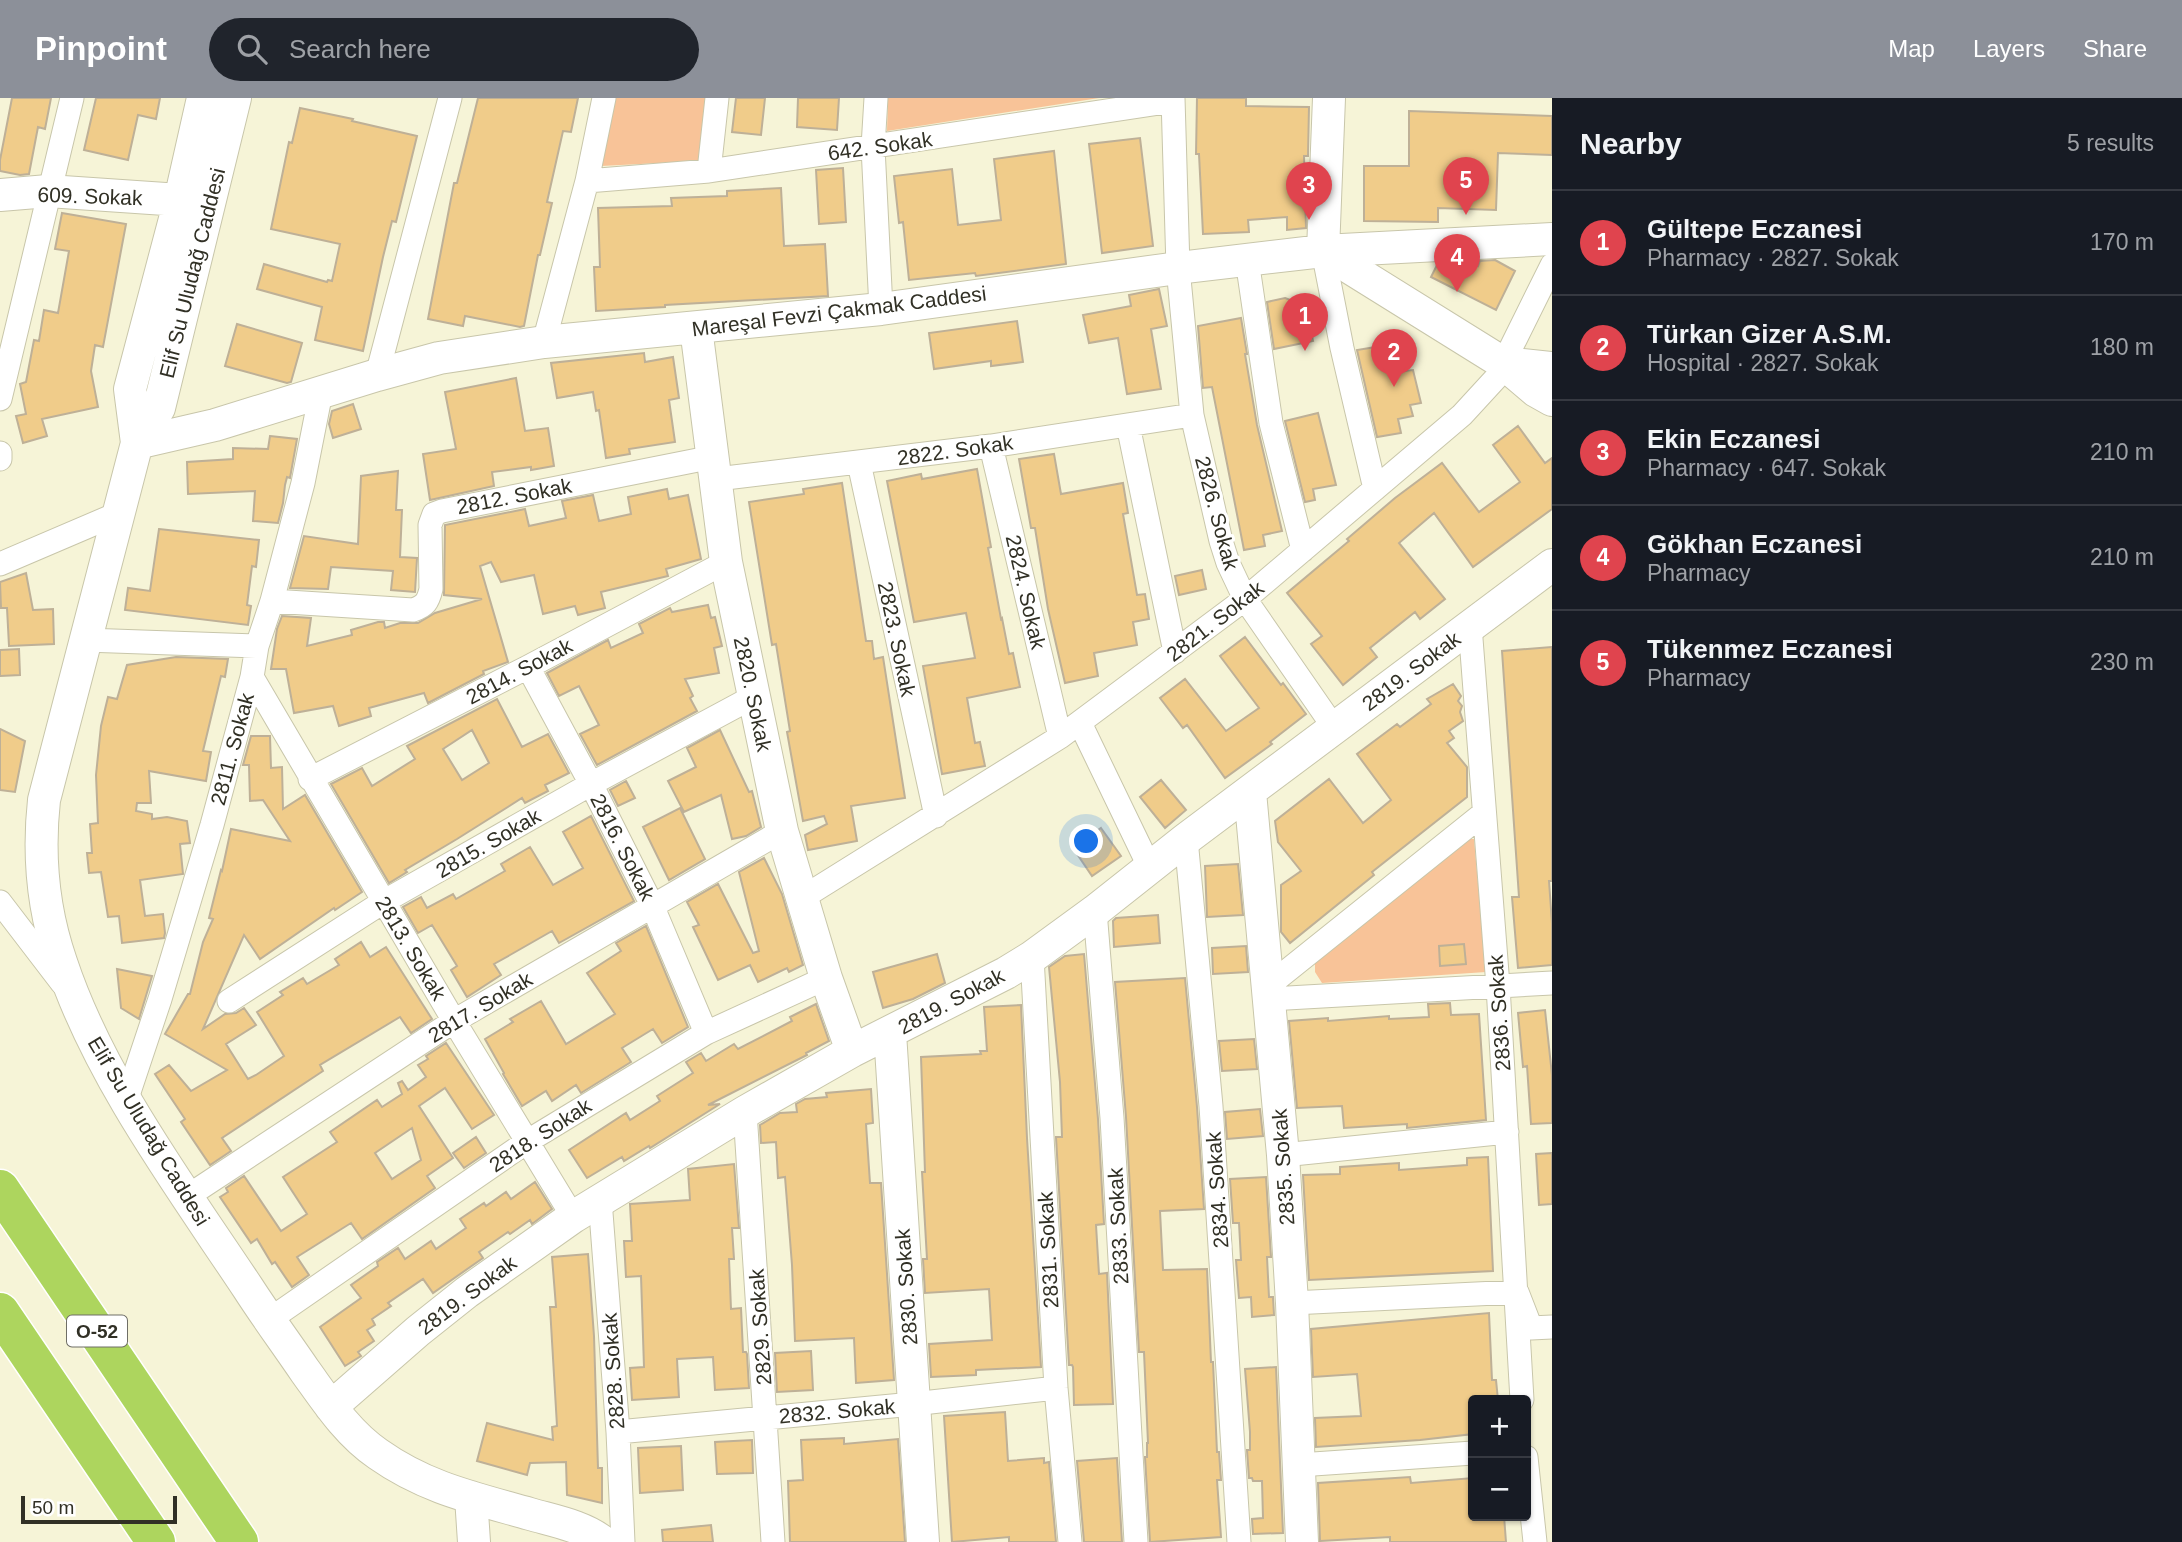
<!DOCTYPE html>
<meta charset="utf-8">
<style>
body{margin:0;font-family:Arial,sans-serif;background:#20242c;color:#f1f3f6}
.controls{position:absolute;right:21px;bottom:21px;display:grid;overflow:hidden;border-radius:7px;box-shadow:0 2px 5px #0004}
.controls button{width:63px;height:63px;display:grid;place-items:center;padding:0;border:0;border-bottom:2px solid #363941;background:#171b24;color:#f1f3f6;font:35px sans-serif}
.scale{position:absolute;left:21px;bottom:18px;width:156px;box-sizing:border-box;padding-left:7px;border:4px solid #313025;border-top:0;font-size:19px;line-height:24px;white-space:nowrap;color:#313025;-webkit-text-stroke:5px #fff;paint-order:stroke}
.you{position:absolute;left:1087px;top:744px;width:24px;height:24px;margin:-18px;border:5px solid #fff;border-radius:50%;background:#1a73e8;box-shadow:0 0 0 10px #1a73e833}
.badge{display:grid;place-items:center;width:46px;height:46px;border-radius:50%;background:#8c9099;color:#fff;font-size:23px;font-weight:700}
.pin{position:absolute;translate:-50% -58px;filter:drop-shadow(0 2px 4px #0008)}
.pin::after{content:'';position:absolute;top:37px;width:24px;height:21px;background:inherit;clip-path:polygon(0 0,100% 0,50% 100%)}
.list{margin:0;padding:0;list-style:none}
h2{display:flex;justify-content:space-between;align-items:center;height:91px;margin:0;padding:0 28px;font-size:30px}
h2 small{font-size:23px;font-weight:400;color:#9ea1a6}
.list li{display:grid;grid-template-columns:46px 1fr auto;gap:21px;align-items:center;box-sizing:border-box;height:105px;padding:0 28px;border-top:2px solid #363941}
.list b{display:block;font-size:26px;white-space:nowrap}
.list p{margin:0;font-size:23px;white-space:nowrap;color:#9ea1a6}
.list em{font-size:23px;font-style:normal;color:#9ea1a6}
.icon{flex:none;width:38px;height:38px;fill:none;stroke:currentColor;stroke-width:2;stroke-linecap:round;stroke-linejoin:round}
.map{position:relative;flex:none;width:1552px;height:1444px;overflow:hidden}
header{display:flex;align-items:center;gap:42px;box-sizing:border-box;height:98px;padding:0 35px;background:#8c9099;color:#fff}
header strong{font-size:33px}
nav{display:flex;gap:38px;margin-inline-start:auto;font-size:24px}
.search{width:490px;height:63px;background:#20242c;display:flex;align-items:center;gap:18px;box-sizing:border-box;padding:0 24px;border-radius:38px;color:#9ea1a6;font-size:26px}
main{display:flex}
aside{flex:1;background:#171b24}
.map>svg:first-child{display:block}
.green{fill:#f8c398}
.building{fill:#f0cc8a;stroke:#beb097;stroke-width:2;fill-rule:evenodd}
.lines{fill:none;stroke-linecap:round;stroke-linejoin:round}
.street-casing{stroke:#c8c6aa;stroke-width:25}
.secondary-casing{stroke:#c8c6aa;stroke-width:34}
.highway-casing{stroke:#fff;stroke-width:41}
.street{stroke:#fff;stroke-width:23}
.secondary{stroke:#fff;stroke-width:32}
.highway{stroke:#add55e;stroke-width:38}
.labels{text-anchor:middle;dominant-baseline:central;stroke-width:6;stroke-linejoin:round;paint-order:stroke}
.shield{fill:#fff;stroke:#6f6e66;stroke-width:2}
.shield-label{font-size:19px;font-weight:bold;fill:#313025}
.street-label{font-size:21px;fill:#313025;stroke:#fff}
</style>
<header>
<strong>Pinpoint</strong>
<div class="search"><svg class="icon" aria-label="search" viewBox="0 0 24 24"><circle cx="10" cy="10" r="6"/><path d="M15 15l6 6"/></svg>Search here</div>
<nav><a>Map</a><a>Layers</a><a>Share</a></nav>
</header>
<main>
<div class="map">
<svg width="1552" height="1444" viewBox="0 0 1552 1444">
<rect width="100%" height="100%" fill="#f6f4d7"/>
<!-- green -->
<path class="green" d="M616,0H707L699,63L601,68Z
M888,0H1099L887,33Z
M1465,741H1474L1486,874L1322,885L1315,874V865Z"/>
<!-- building -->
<path class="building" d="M12,0H51L45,31L38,29L29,76L20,77L0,73V62Z
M96,0H160L156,21L138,17L128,62L84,52Z
M478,0H578L571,34L563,33L547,104L552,105L540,157H538L524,228L520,229L465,218L463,228L428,221L454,85H457Z
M736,0H765L761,37L732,34Z
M798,0H839L837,32L797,29Z
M1197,0H1246V8L1309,9L1308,58H1304L1306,130L1287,132V119L1248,122L1249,134L1203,136L1199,56H1196Z
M300,10L353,21L352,23L417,38L396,124L392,123L383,159L363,253L315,242L322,209L257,191L264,166L327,184L328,182L332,183L340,146L271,131L289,44L292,45Z
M1409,13L1552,18V57L1498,55L1496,112L1438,110V124L1364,123V68H1409Z
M1140,40L1153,148L1102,155L1089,46Z
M1054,53L1066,166L976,178L975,175L909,182L903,124L899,125L894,78L952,71L958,127L1001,122L994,61Z
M843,70L846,124L819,126L816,72Z
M781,90L784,148L825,146L828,198L665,207V209L596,213L594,169H600L598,110L672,108L671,100L727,98V93Z
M62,115L126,126L103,249L95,247L91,273L98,309L42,321L47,338L23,345L16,318L26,316L20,286L26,284L34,242L39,243L44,212L58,215L69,153L55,151Z
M1495,162L1515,173L1496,212L1431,179L1438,165L1457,173L1462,164H1470L1478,168L1480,163Z
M1159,191L1167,228L1151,231L1161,291L1127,296L1118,240L1089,245L1083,217L1131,208L1129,197Z
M1285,200L1306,208L1313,243L1274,251L1267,204Z
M1241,220L1247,256H1245L1257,327L1282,433L1263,437L1265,448L1244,452L1212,289L1203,290L1198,228Z
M1017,223L1023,264L991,268V263L934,271L929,235Z
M237,226L302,245L291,284L287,285L225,268Z
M1376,249L1380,268L1403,264L1405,273L1413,272L1421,305L1410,307L1413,318L1398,321L1401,335L1377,339L1357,252Z
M644,255L645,264L673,259L679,300L669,302L675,344L629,351L630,356L606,360L599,312L596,313L593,294L557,300L551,265Z
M516,280L525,333L548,330L554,368L531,372V369L492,374L494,388L430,402L423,356L456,351L445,294Z
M353,306L361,331L333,340L329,326L332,313Z
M1318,315L1336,387L1313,391L1315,402L1305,404L1285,323Z
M1518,328L1545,365L1552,360V411L1473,469L1434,415L1399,445L1445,501L1420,521L1415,514L1370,550L1377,559L1343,587L1311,546L1322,538L1287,495L1349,443L1347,441L1395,400L1442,365L1479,414L1520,384L1493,347Z
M270,338L297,341L290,380L287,379L285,387L283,405L278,425L253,423L255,393L188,396L187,364L233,361V350L268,351Z
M1054,356L1061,396L1123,385L1128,415L1123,416L1137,497L1145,496L1149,521L1133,524L1137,547L1094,555L1098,578L1065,585L1048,511L1035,430H1031L1019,361Z
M977,371L991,449L988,450L1001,521L1002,520L1009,556L1013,555L1020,589L967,600L975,645L980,644L985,668L942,676L923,568L975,560L966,515L914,524L887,383L921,376L922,381Z
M398,373L396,412H402L400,459L417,460L415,494L391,492L393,473L331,469L328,491L290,490L304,438L358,446L361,378Z
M842,385L866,543H872L874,561L883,559L905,700L851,708L857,743L808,752L805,737L827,726L824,718L803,723L787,634L790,633L776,546L772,547L749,404L804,396L803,391Z
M667,391L669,401L688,397L701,461L666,471L668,478L601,494L605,510L578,517L575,508L543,516L534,477L501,484L491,464L480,468L508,564L483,573L484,576L428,605L424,595L369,610L371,618L339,628L333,608L294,615L286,571H271L277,531L282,518L311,520L307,548L352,537L351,532L378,524H384L385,530L400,525H418L435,515L482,501L444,497L445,427L525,411L529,428L566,420L562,403L593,397L599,423L631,416L628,399Z
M159,431L259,442L256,469L252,468L247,507L251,508L248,527L125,512L128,490L150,493Z
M1202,472L1206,491L1179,497L1175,478Z
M26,475L33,512L53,511L54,546L9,548L7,510H1L0,484Z
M708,507L711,520L715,519L722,548L714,550L719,575L685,581L693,598L690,600L697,613L597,667L580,636L599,627L579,588L559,598L547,575L608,542L611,550L643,535L639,526L670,510L672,514Z
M1245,539L1281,587L1283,585L1306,616L1270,644L1272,646L1225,680L1187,627L1183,630L1160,600L1185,581L1226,633L1259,610L1220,558Z
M1552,549V783H1549L1552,825V867L1518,870L1512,799H1519L1502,553Z
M19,551L20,577L0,578V552Z
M176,559L228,561L225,579L221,578L203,653L211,654L206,683L149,673L151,705H137L136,713L152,716V721L167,719L187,723L190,745L180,746L183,776L140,782L145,818L163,816L165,835L164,840L122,845L119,818L108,819L101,774L89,775L87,755H92L90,726L98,725L96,677L101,628L108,599L117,601L127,567Z
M1453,586L1461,598L1458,603L1462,608L1460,614L1463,623L1449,633L1454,640L1447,645L1467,669V699L1372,774L1374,777L1290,845L1281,834V787L1301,773L1278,744L1275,723L1329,681L1363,725L1391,702L1357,656L1397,626L1400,629L1431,606L1427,601Z
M497,601L522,649L548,636L569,675L545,687L548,693L525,705L522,700L457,741L405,772L407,774L389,785L331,686L362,670L372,688L415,661L407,648ZM472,632L489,665L462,682L443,651Z
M0,631L25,643L15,694L0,692Z
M720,632L749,694L752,693L761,729L746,738L732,741L721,697L684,714L668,683L696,669L687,650Z
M251,638H270L271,670L282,669L283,711L305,697L362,794L335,812L334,810L260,861L244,837L203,931L225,916L236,915L244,910L256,927L226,946L248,981L256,977L284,958L257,914L283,897L280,894L303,880L307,886L339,867L335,861L361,844L370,859L386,849L432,921L411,935L400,919L320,967L323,973L222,1040L231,1053L210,1067L181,1024L185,1021L155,976L169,967L191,993L227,972L165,936L188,896H190L203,844L213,821L209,820L221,772L222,773L231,731L290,743L263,702L250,703L249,667H243Z
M1161,682L1186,712L1165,730L1140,699Z
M626,683L635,700L618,708L610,692Z
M680,710L705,761L669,782L643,729Z
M591,718L634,803L559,845L552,833L510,857L494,866L501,877L467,899L451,872L457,868L432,827L418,835L403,809L421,799L427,810L453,796L456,801L505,773L501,766L530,749L553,787L583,770L563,734Z
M1101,730L1121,758L1092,778L1073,750Z
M764,760L782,796L803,867L789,874L787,870L758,884L750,867L718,882L693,829L699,827L687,804L718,786L753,855L759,853L739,774Z
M1238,766L1243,817L1207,819L1205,768Z
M1158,817L1160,845L1114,849L1113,823L1116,820Z
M646,828L688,929L662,945L653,931L622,950L631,964L581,995L576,987L552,1003L546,993L522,1008L503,976L504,975L485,941L513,924L510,921L541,903L566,946L615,916L587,875L621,853L616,845Z
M1464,846L1466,866L1440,868L1439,848Z
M1246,848L1248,874L1213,876L1212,850Z
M937,856L945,885L913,901L883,910L873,874Z
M1084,856L1098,1021L1104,1126L1096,1127L1099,1176L1107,1175L1113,1306L1074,1307L1073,1269L1072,1267H1069L1056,1039H1062L1060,984L1049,869L1065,858Z
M117,871L152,878L139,921L121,910Z
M1185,880L1197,1009L1204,1111L1160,1113L1163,1172L1207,1171L1211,1264H1213L1217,1354H1219L1221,1382H1217L1221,1439L1150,1444L1145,1359H1147V1345H1148L1144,1254H1139L1126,1019L1115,884Z
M1450,905L1451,917L1479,916L1486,1022L1407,1030V1026L1344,1030L1342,1008L1297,1010L1289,923L1328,920V923L1389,918V921L1429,919L1428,906Z
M816,906L829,943L806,955L807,957L708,1007L720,1006L650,1050L649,1048L624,1063L622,1059L587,1080L569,1052L626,1015L630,1022L660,1003L657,998L693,975L686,964L701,955L706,963L734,946L738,951L792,923L790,919Z
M1021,907L1027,1040L1041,1269L976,1272V1277L931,1279L929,1246L992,1242L989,1191L925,1195L923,1161H927L922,1074H925L921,959L981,956L980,953H987L984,909Z
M1545,912L1552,977V1025L1531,1026L1527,968L1523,969L1518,915Z
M1254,941L1257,971L1222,973L1219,943Z
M446,945L494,1017L472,1031L445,990L419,1008L453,1060L427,1078L435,1090L362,1141L351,1125L297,1159L309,1177L292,1189L275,1164L272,1166L257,1141L251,1145L220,1099L228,1094L226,1090L244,1078L281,1133L307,1116L283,1079L337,1044L330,1034L377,1002L382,1009L402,996L398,985L402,983L408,992L426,979L418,967L428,961L426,958ZM412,1030L421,1062L392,1081L375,1055Z
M871,991L873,1025L866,1026L870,1085H881L894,1282L856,1285L854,1240L795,1243L792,1167L785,1079L778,1080L776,1044L761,1045L760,1027L780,1015L797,1014L796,1006L805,1001L827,999L826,995Z
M1260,1011L1263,1038L1227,1041L1225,1014Z
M476,1039L486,1055L464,1070L453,1055Z
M1552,1055V1106L1539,1107L1536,1056Z
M1488,1059L1493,1173L1309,1182L1303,1077L1340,1076V1069L1399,1065V1072L1467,1067V1060Z
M734,1066L739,1130H732L734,1161H729L731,1211L741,1210L743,1254H746L747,1256L749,1290L715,1292L713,1259L677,1261L679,1299L632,1302L630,1270L644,1269L641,1178L626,1179L624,1143H632L630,1106L690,1102L688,1071Z
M1266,1079L1271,1159H1267L1269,1199H1273L1274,1217L1252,1219L1251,1199L1239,1200L1236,1162H1241L1239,1125H1233L1230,1081Z
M535,1084L552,1111L532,1126L530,1122L510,1136L508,1134L479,1154L483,1160L433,1195L423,1181L388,1205L391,1208L372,1221L375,1227L367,1232L374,1243L358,1254L361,1258L345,1268L320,1229L361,1200L351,1187L378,1168L377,1164L398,1150L405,1161L431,1143L436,1151L466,1130L460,1121L484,1105L486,1108L506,1094L511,1101Z
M588,1156L594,1238L598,1370H602V1405L567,1397L566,1364L530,1365L527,1377L477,1363L487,1325L553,1342L552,1329L557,1328L550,1209H556L552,1159Z
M1489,1215L1492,1282H1496L1498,1302H1473V1336L1420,1342L1316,1349L1315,1320L1361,1318L1357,1276L1313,1279L1311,1231Z
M811,1253L813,1292L777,1294L775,1255Z
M1276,1269L1283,1435L1253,1436L1252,1421L1263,1420L1262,1383H1253L1252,1380H1249L1247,1352H1250V1334L1245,1271Z
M1005,1314L1008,1363L1044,1360V1365L1049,1364L1056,1444H1009V1439L952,1444L944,1318Z
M844,1340V1346L898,1341L905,1444H790L788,1383L803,1382L801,1342Z
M752,1342L753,1375L717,1376L715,1344Z
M681,1348L683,1392L640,1395L638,1350Z
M1117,1360L1122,1444H1084L1077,1363Z
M1410,1379L1411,1385L1473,1380V1418H1504L1506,1444H1390V1439L1320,1443L1318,1385Z
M711,1427L713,1444H663L662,1432Z"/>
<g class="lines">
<defs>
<path id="street" d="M876,0L873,49L881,211
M1173,0L1178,170L1192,317L1221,443L1228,465L1245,501L1335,631
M709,73L717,0
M587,83L709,73L1173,3
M1323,153L1342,250L1375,391
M1247,162L1271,325L1303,452
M544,244L587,83L604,0
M377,277L450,0
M0,301L72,0
M1128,327L1175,554
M991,348L1060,639
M0,355V361
M859,365L936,718
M717,381L991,348L1192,317
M0,466L117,416
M272,503L413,512C425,508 428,504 431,491L430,427L434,416L442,413L713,359
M1470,528L1498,888L1522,1302
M85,542L257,548
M528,569L591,686L652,807L706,935
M252,579L454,923L573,1119
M1080,625L1150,770
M310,681L528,569L726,464
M1186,741L1211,1008L1239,1444
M802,800L1060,639L1245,501L1462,317L1496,280L1552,167
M0,804L62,885
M1095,813L1112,1020L1136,1444
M1032,859L1056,1290L1070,1444
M1268,888L1484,715
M1269,901L1552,885
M229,903L383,804L591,686L753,599
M126,1003L160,901L212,727L252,579L257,548L272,503L303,385L321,294
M745,1014L773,1444
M1283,1057L1507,1034
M188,1098L454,923L782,733
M600,1102L618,1334L623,1444
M1292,1205L1517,1194L1531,1230L1552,1229
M269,1222L528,1043L706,935L826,880
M618,1334L913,1306L1056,1290
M1526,1359L1535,1444
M1299,1367L1473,1355"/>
<path id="secondary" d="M235,0L159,310L137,345L44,702C38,757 43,812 61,864C99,979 181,1089 248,1190C266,1218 286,1245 305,1273C326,1302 347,1335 378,1356C426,1390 474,1400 530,1416C554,1423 583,1428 603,1444
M1329,0L1323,153L1503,265L1536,293L1552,302
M0,97L48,93L180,102
M696,230L726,464L782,733L826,880L852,953
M1503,265L1552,270
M137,345L215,327L377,277L439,260L544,244L881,211L1178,170L1323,153L1552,141
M137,345L130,291L180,102L203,0
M1250,694L1283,1057L1292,1205L1302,1444
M890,935L923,1444
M331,1309L418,1233L467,1194L573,1119L745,1014L852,953L1006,875L1032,859L1095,813L1186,741L1552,467
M471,1399L474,1444"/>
<path id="highway" d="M0,1091L239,1444
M0,1214L156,1444"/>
</defs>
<!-- street casing -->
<use href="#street" class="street-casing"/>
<!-- secondary casing -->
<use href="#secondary" class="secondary-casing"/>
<!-- highway casing -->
<use href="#highway" class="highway-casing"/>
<!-- street -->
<use href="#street" class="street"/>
<!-- secondary -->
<use href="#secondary" class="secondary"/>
<!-- highway -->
<use href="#highway" class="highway"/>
</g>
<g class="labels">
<!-- shield labels -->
<rect class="shield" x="67" y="1217.5" width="60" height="31" rx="5"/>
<g class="shield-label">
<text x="97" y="1233">O-52</text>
</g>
<!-- street labels -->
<g class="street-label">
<text transform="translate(880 48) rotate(-8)">642. Sokak</text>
<text transform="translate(90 98) rotate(2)">609. Sokak</text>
<text transform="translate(192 175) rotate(-76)">Elif Su Uludağ Caddesi</text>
<text transform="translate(839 213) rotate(-7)">Mareşal Fevzi Çakmak Caddesi</text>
<text transform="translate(955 352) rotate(-8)">2822. Sokak</text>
<text transform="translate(514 398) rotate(-11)">2812. Sokak</text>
<text transform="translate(1217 415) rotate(75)">2826. Sokak</text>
<text transform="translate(1026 494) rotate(77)">2824. Sokak</text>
<text transform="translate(1215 523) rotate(-38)">2821. Sokak</text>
<text transform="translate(897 541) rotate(78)">2823. Sokak</text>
<text transform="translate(519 573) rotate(-28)">2814. Sokak</text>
<text transform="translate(1411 573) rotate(-37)">2819. Sokak</text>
<text transform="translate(753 596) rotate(78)">2820. Sokak</text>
<text transform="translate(232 651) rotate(-75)">2811. Sokak</text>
<text transform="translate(488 745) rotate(-30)">2815. Sokak</text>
<text transform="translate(623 749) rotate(63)">2816. Sokak</text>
<text transform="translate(411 850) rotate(59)">2813. Sokak</text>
<text transform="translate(951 903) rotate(-28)">2819. Sokak</text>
<text transform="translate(480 909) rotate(-31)">2817. Sokak</text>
<text transform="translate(1499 915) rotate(-94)">2836. Sokak</text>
<text transform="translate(149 1033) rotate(59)">Elif Su Uludağ Caddesi</text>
<text transform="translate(540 1037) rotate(-33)">2818. Sokak</text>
<text transform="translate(1283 1069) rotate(-94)">2835. Sokak</text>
<text transform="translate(1217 1092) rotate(-94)">2834. Sokak</text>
<text transform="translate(1118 1128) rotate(-93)">2833. Sokak</text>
<text transform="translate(1048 1152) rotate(-93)">2831. Sokak</text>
<text transform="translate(906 1189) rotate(-94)">2830. Sokak</text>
<text transform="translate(467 1197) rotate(-37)">2819. Sokak</text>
<text transform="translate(760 1229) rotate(-94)">2829. Sokak</text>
<text transform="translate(613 1273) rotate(-94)">2828. Sokak</text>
<text transform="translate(837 1313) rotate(-5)">2832. Sokak</text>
</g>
</g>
</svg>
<div class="controls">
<button>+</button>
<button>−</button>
</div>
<div class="scale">50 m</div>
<div class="you"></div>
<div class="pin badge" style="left:1305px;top:253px;background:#e0444e">1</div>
<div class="pin badge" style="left:1394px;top:289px;background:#e0444e">2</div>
<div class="pin badge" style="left:1309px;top:122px;background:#e0444e">3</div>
<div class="pin badge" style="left:1457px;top:194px;background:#e0444e">4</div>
<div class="pin badge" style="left:1466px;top:117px;background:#e0444e">5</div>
</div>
<aside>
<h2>Nearby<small>5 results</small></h2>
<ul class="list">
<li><span class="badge" style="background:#e0444e">1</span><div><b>Gültepe Eczanesi</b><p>Pharmacy · 2827. Sokak</p></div><em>170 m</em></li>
<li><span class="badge" style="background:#e0444e">2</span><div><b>Türkan Gizer A.S.M.</b><p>Hospital · 2827. Sokak</p></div><em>180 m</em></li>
<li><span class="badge" style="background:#e0444e">3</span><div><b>Ekin Eczanesi</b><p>Pharmacy · 647. Sokak</p></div><em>210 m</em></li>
<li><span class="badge" style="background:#e0444e">4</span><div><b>Gökhan Eczanesi</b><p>Pharmacy</p></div><em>210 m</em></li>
<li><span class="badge" style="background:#e0444e">5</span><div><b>Tükenmez Eczanesi</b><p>Pharmacy</p></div><em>230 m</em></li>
</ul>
</aside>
</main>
